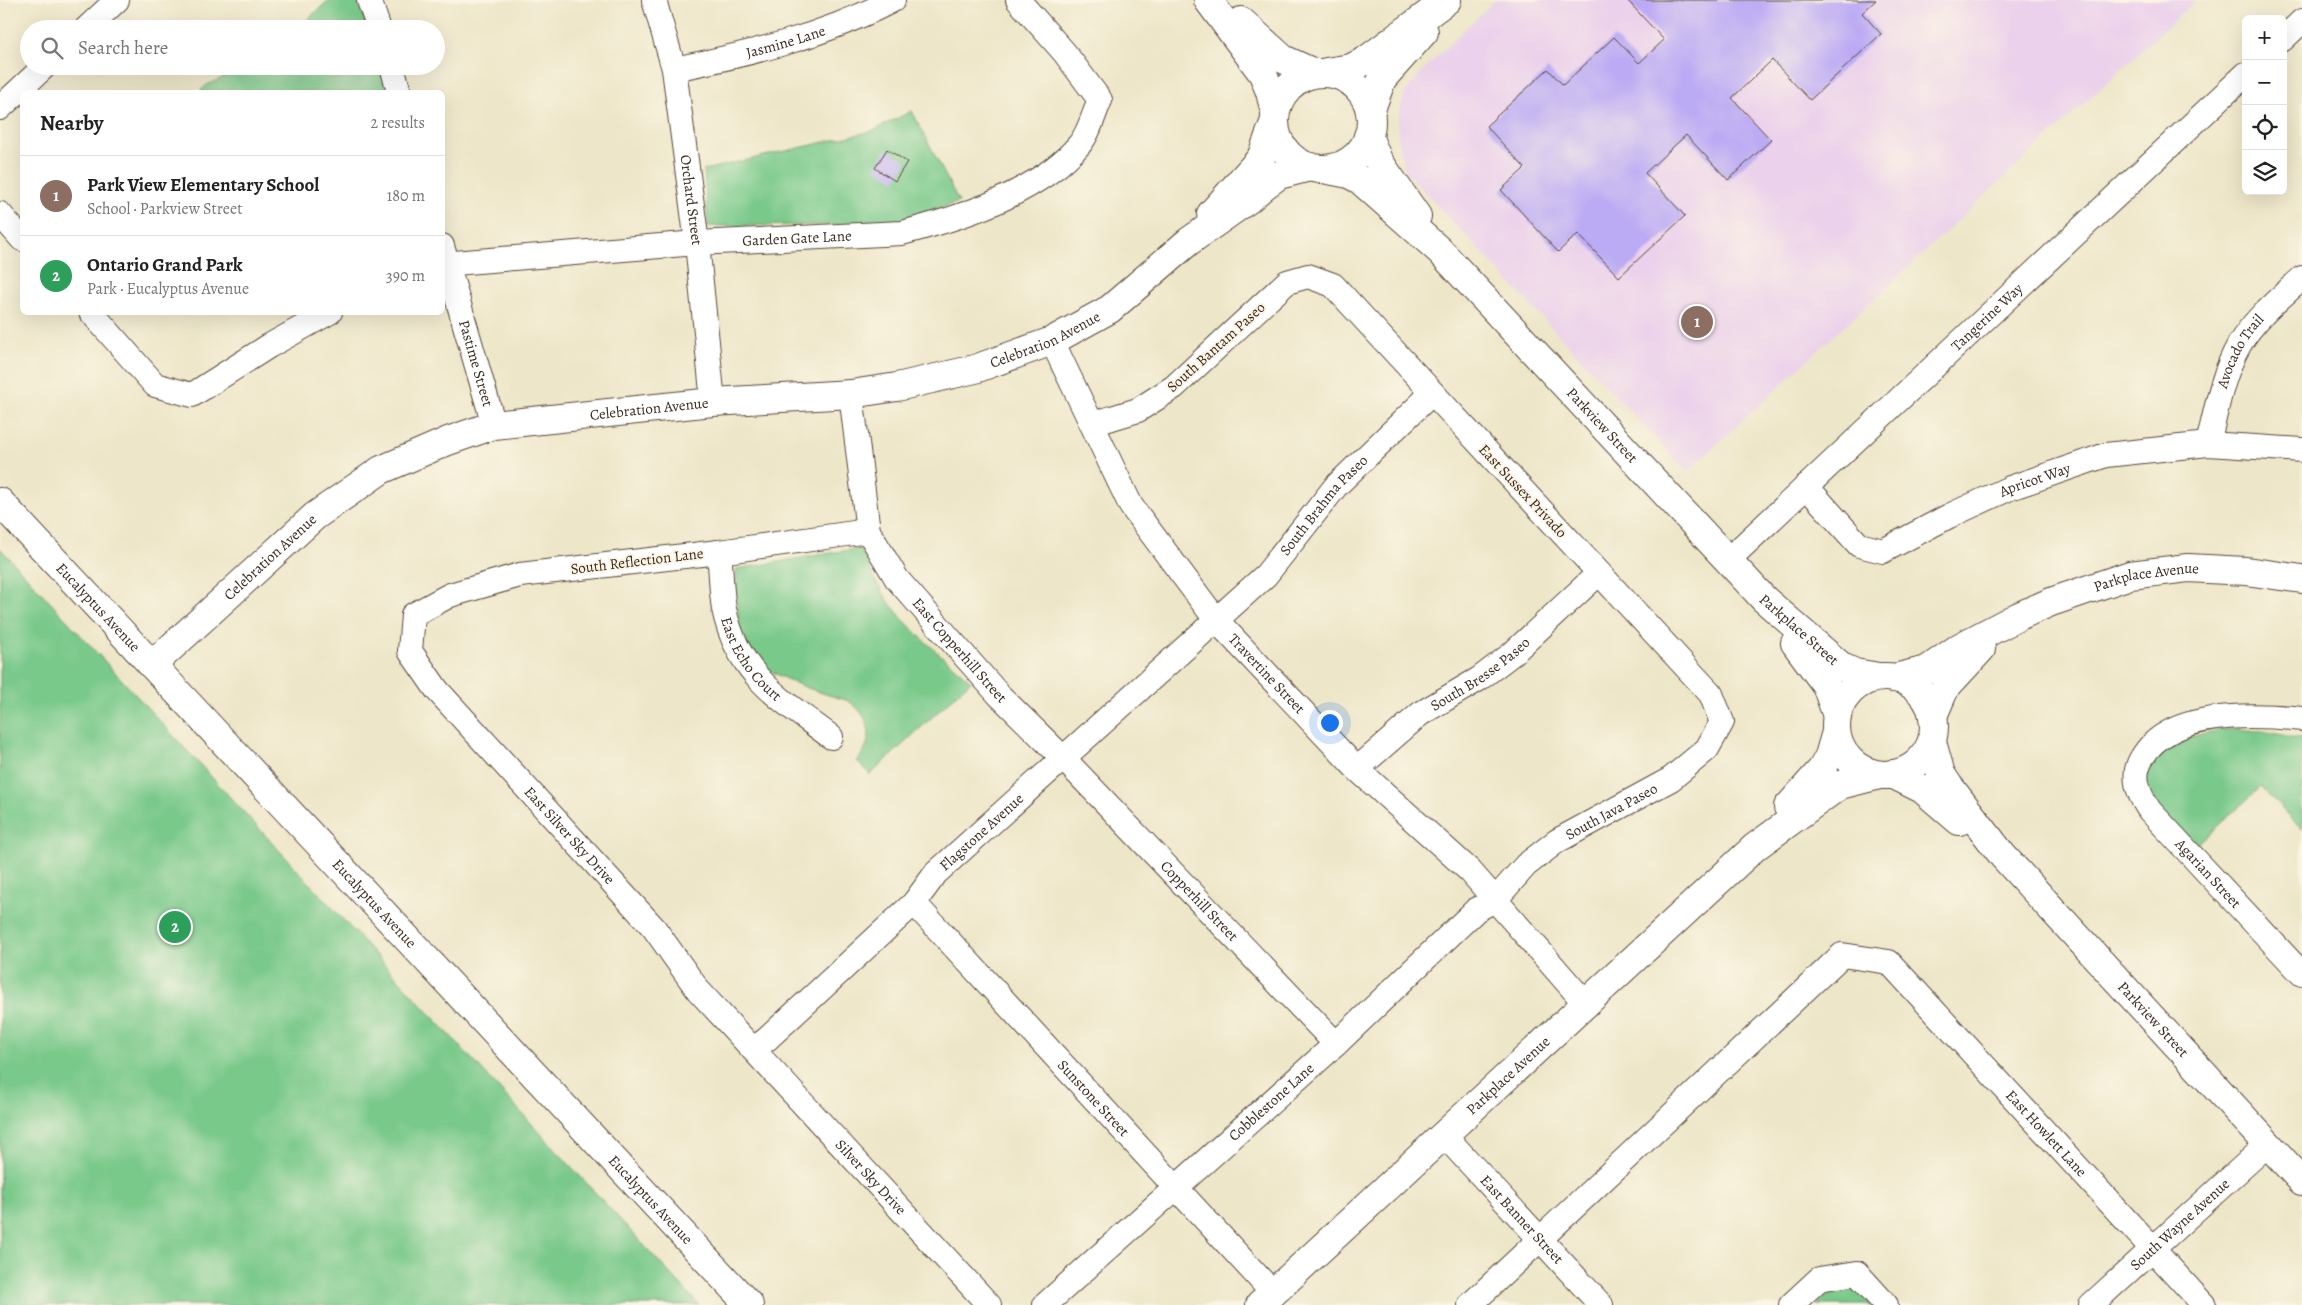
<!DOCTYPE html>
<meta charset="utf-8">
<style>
body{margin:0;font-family:Alegreya,serif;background:#f2f2f2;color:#222}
.controls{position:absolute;right:15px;top:15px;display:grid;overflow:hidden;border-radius:8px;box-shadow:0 5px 20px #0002}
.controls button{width:45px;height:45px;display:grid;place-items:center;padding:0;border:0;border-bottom:1px solid #e0e0e0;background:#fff;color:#222;font:25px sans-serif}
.you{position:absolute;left:1329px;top:722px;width:18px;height:18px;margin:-12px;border:4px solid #fff;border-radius:50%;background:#1a73e8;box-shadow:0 0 0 8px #1a73e833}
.badge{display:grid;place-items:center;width:32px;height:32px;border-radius:50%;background:#c8321e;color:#fff;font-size:16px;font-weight:700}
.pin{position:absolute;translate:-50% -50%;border:2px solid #fff;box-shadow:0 1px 5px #0006}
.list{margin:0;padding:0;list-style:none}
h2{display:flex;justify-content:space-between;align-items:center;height:65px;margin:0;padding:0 20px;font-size:21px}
h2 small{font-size:16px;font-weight:400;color:#767676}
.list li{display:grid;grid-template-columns:32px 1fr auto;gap:15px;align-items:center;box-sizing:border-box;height:80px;padding:0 20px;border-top:1px solid #e0e0e0}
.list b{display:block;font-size:19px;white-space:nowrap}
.list p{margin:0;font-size:16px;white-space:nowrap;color:#767676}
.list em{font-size:16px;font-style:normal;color:#767676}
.icon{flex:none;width:28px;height:28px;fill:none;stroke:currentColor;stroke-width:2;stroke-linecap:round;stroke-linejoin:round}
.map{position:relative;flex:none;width:2302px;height:1305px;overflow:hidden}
.search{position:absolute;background:#fff;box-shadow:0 5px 20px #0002;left:20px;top:20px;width:425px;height:55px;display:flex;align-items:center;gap:12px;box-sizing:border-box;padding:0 18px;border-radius:28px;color:#767676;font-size:19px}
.panel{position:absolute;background:#fff;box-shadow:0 5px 20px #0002;left:20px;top:90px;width:425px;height:225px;border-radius:8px}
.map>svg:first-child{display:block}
.built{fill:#ebd1eb}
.green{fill:#79c98a;stroke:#5a7a54}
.building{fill:#bbaaf4}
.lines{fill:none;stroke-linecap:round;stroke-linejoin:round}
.minor-casing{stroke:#564638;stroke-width:26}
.tertiary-casing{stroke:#564638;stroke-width:30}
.minor{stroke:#fff;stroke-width:24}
.tertiary{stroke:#fff;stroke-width:28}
.labels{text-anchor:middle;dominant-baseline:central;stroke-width:4;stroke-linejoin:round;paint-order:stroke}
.street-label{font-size:15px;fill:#3b2a1e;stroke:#fcf5e5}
</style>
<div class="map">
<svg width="2302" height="1305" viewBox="0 0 2302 1305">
<rect width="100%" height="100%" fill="#fcf5e5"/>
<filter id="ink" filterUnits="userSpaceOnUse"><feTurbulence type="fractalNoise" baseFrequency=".02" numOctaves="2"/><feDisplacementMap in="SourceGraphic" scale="10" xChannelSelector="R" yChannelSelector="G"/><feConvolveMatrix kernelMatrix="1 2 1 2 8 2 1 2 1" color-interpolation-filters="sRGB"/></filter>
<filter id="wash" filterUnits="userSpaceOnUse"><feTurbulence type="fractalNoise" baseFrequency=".0096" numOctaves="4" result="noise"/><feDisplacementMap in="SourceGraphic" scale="20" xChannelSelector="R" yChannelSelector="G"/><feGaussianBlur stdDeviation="1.12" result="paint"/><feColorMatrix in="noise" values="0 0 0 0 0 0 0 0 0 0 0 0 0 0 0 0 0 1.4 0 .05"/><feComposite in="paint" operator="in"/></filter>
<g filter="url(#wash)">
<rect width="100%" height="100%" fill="#ede6c8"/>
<!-- built -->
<path class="built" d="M1495,0H2196L1687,472L1406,172L1399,151L1397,124L1404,94L1427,66Z"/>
<!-- green -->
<path class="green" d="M329,0H356L370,29H297Z
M248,66H381L388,92H199L207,85Z
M912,111L959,202L900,220L848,225L708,226L704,170L872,131Z
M0,548L699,1305H0Z
M860,548C868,563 874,579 883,593C905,628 940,654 971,681L870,775L857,761C874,741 873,719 850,702C845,699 838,698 832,696C815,691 798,685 782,677C768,670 753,658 745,644C736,629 737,587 736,569Z
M2238,729L2268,732L2302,739V830L2261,787L2194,847L2148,795L2144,767L2166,743L2218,730Z
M1846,1287L1857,1290L1873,1305H1816L1835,1290Z"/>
<g id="blocks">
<!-- building -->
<path class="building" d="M1627,0H1876L1862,13L1881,34L1810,100L1772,60L1732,98L1771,140L1728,180L1686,135L1645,173L1685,216L1619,277L1578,234L1558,252L1501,190L1525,168L1486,126L1548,69L1563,85L1614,37L1639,63L1664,40Z
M887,149L907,162L895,181L875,168Z"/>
</g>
</g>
<g filter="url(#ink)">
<use href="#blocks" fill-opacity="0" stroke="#564638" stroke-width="1"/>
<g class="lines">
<defs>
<g id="minor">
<path d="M369,0L379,29"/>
<path id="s1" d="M654,0L674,69L697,243L713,402"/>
<path d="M86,29L117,0"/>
<path d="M2283,39L2302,21"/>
<path d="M392,66L399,92"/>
<path id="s2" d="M674,69C749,54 825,36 893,0"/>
<path d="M0,108L45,66"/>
<path d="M0,214L22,239"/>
<path id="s3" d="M442,246L494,425"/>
<path id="s4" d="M442,264L697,243L902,233C960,218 1038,193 1079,145C1089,134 1094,113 1100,100L1064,52L1018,0"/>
<path d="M91,312L155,385L192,395L269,346L330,312"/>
<path id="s5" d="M1052,341L1131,506L1217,621L1357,769L1470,871L1586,1004"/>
<path id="s6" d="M851,394L868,531L897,579L999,695L1064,759L1336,1044"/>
<path id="s7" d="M2208,444C2216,411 2222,375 2239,345C2254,319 2280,298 2302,278"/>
<path id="s8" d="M1806,486L1859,545L1883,551L1949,516L2010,488L2106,455L2208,444L2302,450"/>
<path id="s9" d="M868,531L719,552L520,575L450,595L413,615L410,651L437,690L654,928L698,990L989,1305"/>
<path id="s10" d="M719,552C721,570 721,591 724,609C738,676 781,699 831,737"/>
<path id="s11" d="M1728,560L2246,74"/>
<path id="s12" d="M2302,719C2255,714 2171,710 2143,756C2130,775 2138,794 2150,811L2302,974"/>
<path id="s13" d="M1357,769L1420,714L1479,679L1512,654L1599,573"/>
<path id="s14" d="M914,903L1273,1293"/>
<path id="s15" d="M753,1049L766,1040L914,903L936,873L1266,575L1336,486L1432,393"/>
<path id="s16" d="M1444,1135L1601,1305"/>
<path id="s17" d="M1045,1305L1336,1044L1476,910L1495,900L1526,865L1557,841L1671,779L1707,749L1722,722L1711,694L1333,285L1308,276L1287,282L1174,387L1138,410L1092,424"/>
<path id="s18" d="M1470,1305L1842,955L1889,962L2204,1305"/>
<path d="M1791,1305L1819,1279L1857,1273L1886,1305"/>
<path id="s19" d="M2091,1305L2268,1144"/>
</g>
<g id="tertiary">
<path d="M1208,0L1263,74L1270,92L1275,112"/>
<path d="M1241,21L1283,59L1314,73"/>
<path d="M1326,72L1351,68L1365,61L1447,0"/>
<circle cx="1323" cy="121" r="48"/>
<path d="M1370,112L1382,79L1424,32"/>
<path d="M1368,136L1378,160L1417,216"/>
<path id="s20" d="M1323,169L1349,174L1360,180L1440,251L1764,599L1842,667L1855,673L1879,677"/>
<path d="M1211,214L1261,158L1274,123"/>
<path id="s21" d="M0,502L749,1305"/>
<path d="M1795,643L1826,685L1837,716"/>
<path id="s22" d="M152,665L315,516L381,470L448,441L494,425L713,402L851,394L897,387L975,369L1052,341L1110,309L1188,242L1249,199L1264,186L1279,175L1310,167"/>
<circle cx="1885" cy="726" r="49"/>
<path id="s23" d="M1894,678L1927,670L1960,647L2019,616L2051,602L2130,575L2188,568L2246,571L2302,579"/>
<path d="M1933,716L1945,688L1981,649"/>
<path id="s24" d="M1932,742L1941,774L1949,786L2003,856L2302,1181"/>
<path d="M1892,774L1922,789L1959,821"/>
<path d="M1788,807L1822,769L1829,756L1836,732"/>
<path id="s25" d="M1260,1305L1755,847L1840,785L1880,775"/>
</g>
</defs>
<!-- minor casing -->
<use href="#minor" class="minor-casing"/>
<!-- tertiary casing -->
<use href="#tertiary" class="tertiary-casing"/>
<!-- minor -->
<use href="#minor" class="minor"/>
<!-- tertiary -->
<use href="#tertiary" class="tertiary"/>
</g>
</g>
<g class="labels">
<!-- street labels -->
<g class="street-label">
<text stroke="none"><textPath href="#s2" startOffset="115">Jasmine Lane</textPath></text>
<text stroke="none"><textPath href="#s1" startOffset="204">Orchard Street</textPath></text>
<text stroke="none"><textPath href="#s4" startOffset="356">Garden Gate Lane</textPath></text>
<text stroke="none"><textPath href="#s11" startOffset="355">Tangerine Way</textPath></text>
<text stroke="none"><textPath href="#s22" startOffset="984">Celebration Avenue</textPath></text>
<text transform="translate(1216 347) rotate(-42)">South Bantam Paseo</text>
<text stroke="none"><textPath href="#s7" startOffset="99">Avocado Trail</textPath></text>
<text stroke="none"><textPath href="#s3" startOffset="122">Pastime Street</textPath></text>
<text stroke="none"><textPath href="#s22" startOffset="579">Celebration Avenue</textPath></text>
<text stroke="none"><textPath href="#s20" startOffset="384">Parkview Street</textPath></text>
<text stroke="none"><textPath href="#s8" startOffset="272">Apricot Way</textPath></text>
<text transform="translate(1523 491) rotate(47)">East Sussex Privado</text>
<text stroke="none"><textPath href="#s15" startOffset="790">South Brahma Paseo</textPath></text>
<text stroke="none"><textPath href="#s22" startOffset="160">Celebration Avenue</textPath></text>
<text transform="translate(637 561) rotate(-7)">South Reflection Lane</text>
<text stroke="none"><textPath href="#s23" startOffset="275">Parkplace Avenue</textPath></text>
<text stroke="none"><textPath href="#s21" startOffset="144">Eucalyptus Avenue</textPath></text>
<text stroke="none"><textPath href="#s20" startOffset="668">Parkplace Street</textPath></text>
<text stroke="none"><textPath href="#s6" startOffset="289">East Copperhill Street</textPath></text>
<text stroke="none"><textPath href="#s10" startOffset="115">East Echo Court</textPath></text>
<text stroke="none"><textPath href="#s13" startOffset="156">South Bresse Paseo</textPath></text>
<text stroke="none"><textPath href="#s5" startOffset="399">Travertine Street</textPath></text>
<text stroke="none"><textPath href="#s17" startOffset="754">South Java Paseo</textPath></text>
<text stroke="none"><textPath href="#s15" startOffset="316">Flagstone Avenue</textPath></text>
<text stroke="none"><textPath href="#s9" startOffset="746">East Silver Sky Drive</textPath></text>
<text stroke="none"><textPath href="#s12" startOffset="316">Agarian Street</textPath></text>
<text stroke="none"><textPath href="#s6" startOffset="636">Copperhill Street</textPath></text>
<text stroke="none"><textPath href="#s21" startOffset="549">Eucalyptus Avenue</textPath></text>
<text stroke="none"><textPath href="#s24" startOffset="358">Parkview Street</textPath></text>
<text stroke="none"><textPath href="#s25" startOffset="338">Parkplace Avenue</textPath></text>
<text stroke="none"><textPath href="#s14" startOffset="265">Sunstone Street</textPath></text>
<text stroke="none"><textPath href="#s17" startOffset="304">Cobblestone Lane</textPath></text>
<text stroke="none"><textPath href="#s18" startOffset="791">East Howlett Lane</textPath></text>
<text stroke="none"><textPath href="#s9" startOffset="1202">Silver Sky Drive</textPath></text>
<text stroke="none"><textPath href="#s21" startOffset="954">Eucalyptus Avenue</textPath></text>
<text stroke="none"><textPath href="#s16" startOffset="115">East Banner Street</textPath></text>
<text stroke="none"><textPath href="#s19" startOffset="120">South Wayne Avenue</textPath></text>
</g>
</g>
</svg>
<div class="controls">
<button>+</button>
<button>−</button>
<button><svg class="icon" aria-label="locate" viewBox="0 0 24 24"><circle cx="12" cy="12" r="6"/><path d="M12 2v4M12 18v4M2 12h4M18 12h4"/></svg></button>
<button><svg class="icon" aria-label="layers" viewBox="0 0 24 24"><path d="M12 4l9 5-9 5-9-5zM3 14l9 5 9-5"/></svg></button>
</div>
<div class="you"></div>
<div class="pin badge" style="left:1697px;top:322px;background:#8d6e63">1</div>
<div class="pin badge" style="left:175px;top:927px;background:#2e9e5b">2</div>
<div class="search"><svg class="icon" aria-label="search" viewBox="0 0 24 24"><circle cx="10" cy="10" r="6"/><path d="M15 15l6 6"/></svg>Search here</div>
<section class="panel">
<h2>Nearby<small>2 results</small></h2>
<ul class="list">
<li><span class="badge" style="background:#8d6e63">1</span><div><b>Park View Elementary School</b><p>School · Parkview Street</p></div><em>180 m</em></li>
<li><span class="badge" style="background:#2e9e5b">2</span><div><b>Ontario Grand Park</b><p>Park · Eucalyptus Avenue</p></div><em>390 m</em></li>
</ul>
</section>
</div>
